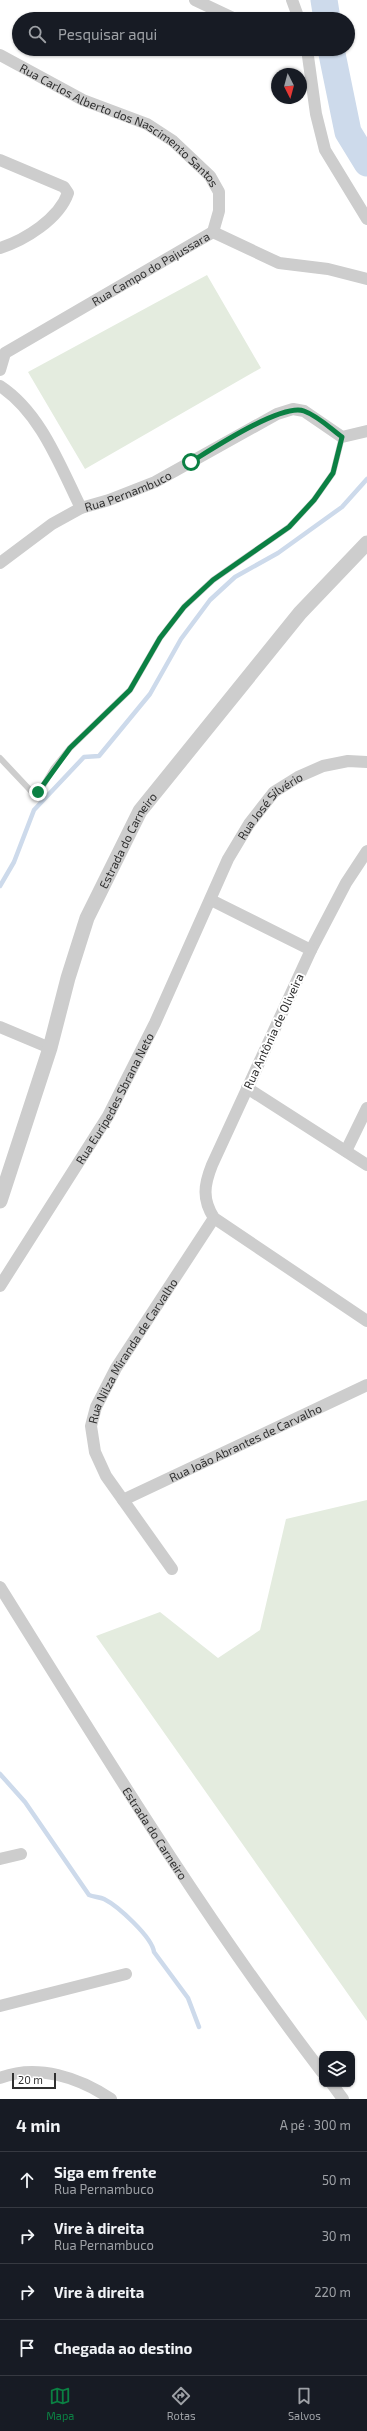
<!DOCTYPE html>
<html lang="pt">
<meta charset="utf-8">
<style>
body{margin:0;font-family:"Exo 2",sans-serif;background:#20242c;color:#f1f3f6}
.controls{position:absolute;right:12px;bottom:12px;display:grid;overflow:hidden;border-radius:8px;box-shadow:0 1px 3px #0004}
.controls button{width:36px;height:36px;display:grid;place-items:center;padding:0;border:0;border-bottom:1px solid #363941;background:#171b24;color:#f1f3f6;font:20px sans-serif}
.compass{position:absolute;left:271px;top:68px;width:36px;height:36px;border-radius:50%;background:#171b24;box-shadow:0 1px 3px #0004;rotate:174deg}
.scale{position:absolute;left:12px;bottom:10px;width:44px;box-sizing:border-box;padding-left:4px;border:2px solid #303030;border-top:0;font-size:11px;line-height:14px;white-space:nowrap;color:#303030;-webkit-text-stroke:3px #fff;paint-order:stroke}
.stop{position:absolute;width:12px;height:12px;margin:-9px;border:3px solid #0b8043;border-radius:50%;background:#fff}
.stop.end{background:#0b8043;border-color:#fff;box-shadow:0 1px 4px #0008}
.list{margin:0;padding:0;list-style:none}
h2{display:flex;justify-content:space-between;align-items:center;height:52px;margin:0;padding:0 16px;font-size:17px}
h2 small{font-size:13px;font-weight:400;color:#9ea1a6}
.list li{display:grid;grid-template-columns:26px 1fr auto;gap:12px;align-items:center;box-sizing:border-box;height:56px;padding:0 16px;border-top:1px solid #363941}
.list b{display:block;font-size:15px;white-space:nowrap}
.list p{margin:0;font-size:13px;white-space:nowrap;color:#9ea1a6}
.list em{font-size:13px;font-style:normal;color:#9ea1a6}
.icon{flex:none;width:22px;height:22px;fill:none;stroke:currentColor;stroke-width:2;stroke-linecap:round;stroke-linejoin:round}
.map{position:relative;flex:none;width:367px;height:2099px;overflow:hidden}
.search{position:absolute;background:#171b24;box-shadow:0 1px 3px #0004;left:12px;right:12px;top:12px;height:44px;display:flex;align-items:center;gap:10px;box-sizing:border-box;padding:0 14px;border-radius:22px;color:#9ea1a6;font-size:15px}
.sheet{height:276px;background:#171b24}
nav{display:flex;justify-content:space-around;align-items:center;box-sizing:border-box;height:56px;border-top:1px solid #363941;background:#171b24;font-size:11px;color:#9ea1a6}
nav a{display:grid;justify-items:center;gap:2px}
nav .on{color:#0b8043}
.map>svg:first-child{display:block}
.green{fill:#e4ecdf}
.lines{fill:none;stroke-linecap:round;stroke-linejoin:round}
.stream{stroke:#cddaeb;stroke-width:4.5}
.river{stroke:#cddaeb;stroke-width:27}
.service{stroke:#cdcdcd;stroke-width:6}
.minor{stroke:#cdcdcd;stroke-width:12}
.tertiary{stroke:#cdcdcd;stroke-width:15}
.route{stroke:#0b8043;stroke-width:5}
.labels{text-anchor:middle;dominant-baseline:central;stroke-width:4;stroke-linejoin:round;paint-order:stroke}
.street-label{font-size:12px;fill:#303030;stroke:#fff}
</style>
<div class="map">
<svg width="367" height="2099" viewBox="0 0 367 2099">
<rect width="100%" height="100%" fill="#fff"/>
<!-- green -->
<path class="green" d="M207,275L261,368L85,469L28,372Z
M367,1500V2021L96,1636L160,1612L218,1658L260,1630L286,1519Z"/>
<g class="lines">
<!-- stream -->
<path class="stream" d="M0,886L14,862L34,810L84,757L99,756L150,694L181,639L210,600L235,577L278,553L342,507L367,479
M0,1774L25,1802L89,1895C94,1897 100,1897 104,1899C118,1906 152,1937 154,1952L188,1998L199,2027"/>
<!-- river -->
<path class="river" d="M324,0L327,19
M331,49L348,132L367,163"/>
<!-- service -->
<path class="service" d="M0,758L31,791H40L53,769L70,748L130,690L160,638L184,607L213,580L289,527L314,500L333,473L342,437"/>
<!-- minor -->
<g class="minor">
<path d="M195,0L235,19"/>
<path d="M292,0L299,19"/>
<path d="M307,49L316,114L325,150L367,219"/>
<path id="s1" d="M0,55L83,100L147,124L173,141L210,176L219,192V211L213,232"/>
<path d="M0,160L64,187L68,193C59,219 25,240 0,248"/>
<path d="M213,232L279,263L328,269L367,279"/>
<path id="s2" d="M0,370L5,353L213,232"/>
<path d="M0,386C41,413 60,466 81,508"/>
<path id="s3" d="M0,563L52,524L81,508L109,500L155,482L277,414L293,409L304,411L342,437L367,431"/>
<path d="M367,851L346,883L311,950L212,1165C204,1185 202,1199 214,1218L367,1321"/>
<path d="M211,900L311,950"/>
<path d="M0,1027L50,1048"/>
<path d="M247,1088L367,1165"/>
<path d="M346,1151L367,1108"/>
<path id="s4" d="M0,1286L108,1116L155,1023L228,859L249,824L274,792L298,777L323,766L348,761L367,762"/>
<path id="s5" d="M123,1500L367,1385"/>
<path id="s6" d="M172,1569L106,1476L95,1452L91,1426L96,1407L116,1368L214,1218"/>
<path id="s7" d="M0,1587C103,1752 204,1918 322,2072"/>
<path d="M0,1859L21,1854"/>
<path d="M0,2006L126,1974"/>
<path d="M0,2078C37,2063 80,2078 111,2099"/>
<path d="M332,2084L343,2099"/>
</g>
<!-- tertiary -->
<path class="tertiary" id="s8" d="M0,1201L50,1048L68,978L87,918L140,811L300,613L367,543"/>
</g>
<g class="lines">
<!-- route -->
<path class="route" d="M38,792L70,748L130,690L160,638L184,607L213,580L289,527L314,500L333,473L342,437C330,428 318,416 304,411C282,403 212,449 191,462"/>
</g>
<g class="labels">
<!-- street labels -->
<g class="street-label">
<text stroke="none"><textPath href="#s1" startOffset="140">Rua Carlos Alberto dos Nascimento Santos</textPath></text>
<text stroke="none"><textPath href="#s2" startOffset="186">Rua Campo do Pajussara</textPath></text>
<text stroke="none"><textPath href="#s3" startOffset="148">Rua Pernambuco</textPath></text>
<text stroke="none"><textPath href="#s4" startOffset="554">Rua José Silvério</textPath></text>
<text stroke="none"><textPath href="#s8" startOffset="384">Estrada do Carneiro</textPath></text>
<text transform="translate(273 1031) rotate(-65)">Rua Antônia de Oliveira</text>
<text stroke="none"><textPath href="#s4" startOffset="220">Rua Euripedes Sbrana Neto</textPath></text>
<text stroke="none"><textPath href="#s6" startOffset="253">Rua Nilza Miranda de Carvalho</textPath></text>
<text stroke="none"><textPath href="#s5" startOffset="135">Rua João Abrantes de Carvalho</textPath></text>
<text stroke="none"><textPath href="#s7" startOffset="291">Estrada do Carneiro</textPath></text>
</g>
</g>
</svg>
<div class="controls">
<button><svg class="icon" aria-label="layers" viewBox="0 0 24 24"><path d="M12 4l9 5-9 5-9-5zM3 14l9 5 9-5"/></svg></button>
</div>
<svg class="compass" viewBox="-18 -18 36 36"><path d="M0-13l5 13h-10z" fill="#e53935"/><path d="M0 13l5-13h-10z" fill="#9ea1a6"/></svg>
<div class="scale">20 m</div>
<div class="stop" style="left:191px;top:462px"></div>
<div class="stop end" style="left:38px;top:792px"></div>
<div class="search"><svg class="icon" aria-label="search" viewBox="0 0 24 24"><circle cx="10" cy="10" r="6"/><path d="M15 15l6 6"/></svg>Pesquisar aqui</div>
</div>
<section class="sheet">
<h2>4 min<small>A pé · 300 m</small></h2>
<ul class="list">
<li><svg class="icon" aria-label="ahead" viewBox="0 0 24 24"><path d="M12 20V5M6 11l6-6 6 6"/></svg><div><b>Siga em frente</b><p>Rua Pernambuco</p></div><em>50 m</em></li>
<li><svg class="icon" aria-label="right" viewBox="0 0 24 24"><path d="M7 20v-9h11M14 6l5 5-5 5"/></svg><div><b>Vire à direita</b><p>Rua Pernambuco</p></div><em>30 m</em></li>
<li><svg class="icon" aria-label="right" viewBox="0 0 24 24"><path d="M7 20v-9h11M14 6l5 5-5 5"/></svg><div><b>Vire à direita</b></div><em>220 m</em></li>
<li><svg class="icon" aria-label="arrive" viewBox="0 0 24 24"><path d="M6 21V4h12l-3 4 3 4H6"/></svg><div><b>Chegada ao destino</b></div></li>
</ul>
</section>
<nav>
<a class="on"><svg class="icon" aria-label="map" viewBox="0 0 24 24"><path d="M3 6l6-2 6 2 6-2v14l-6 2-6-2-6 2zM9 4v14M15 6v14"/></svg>Mapa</a>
<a><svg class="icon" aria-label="directions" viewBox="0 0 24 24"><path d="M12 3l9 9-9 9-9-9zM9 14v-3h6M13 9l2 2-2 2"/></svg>Rotas</a>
<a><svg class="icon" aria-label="saved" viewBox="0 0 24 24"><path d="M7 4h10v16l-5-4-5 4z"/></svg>Salvos</a>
</nav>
